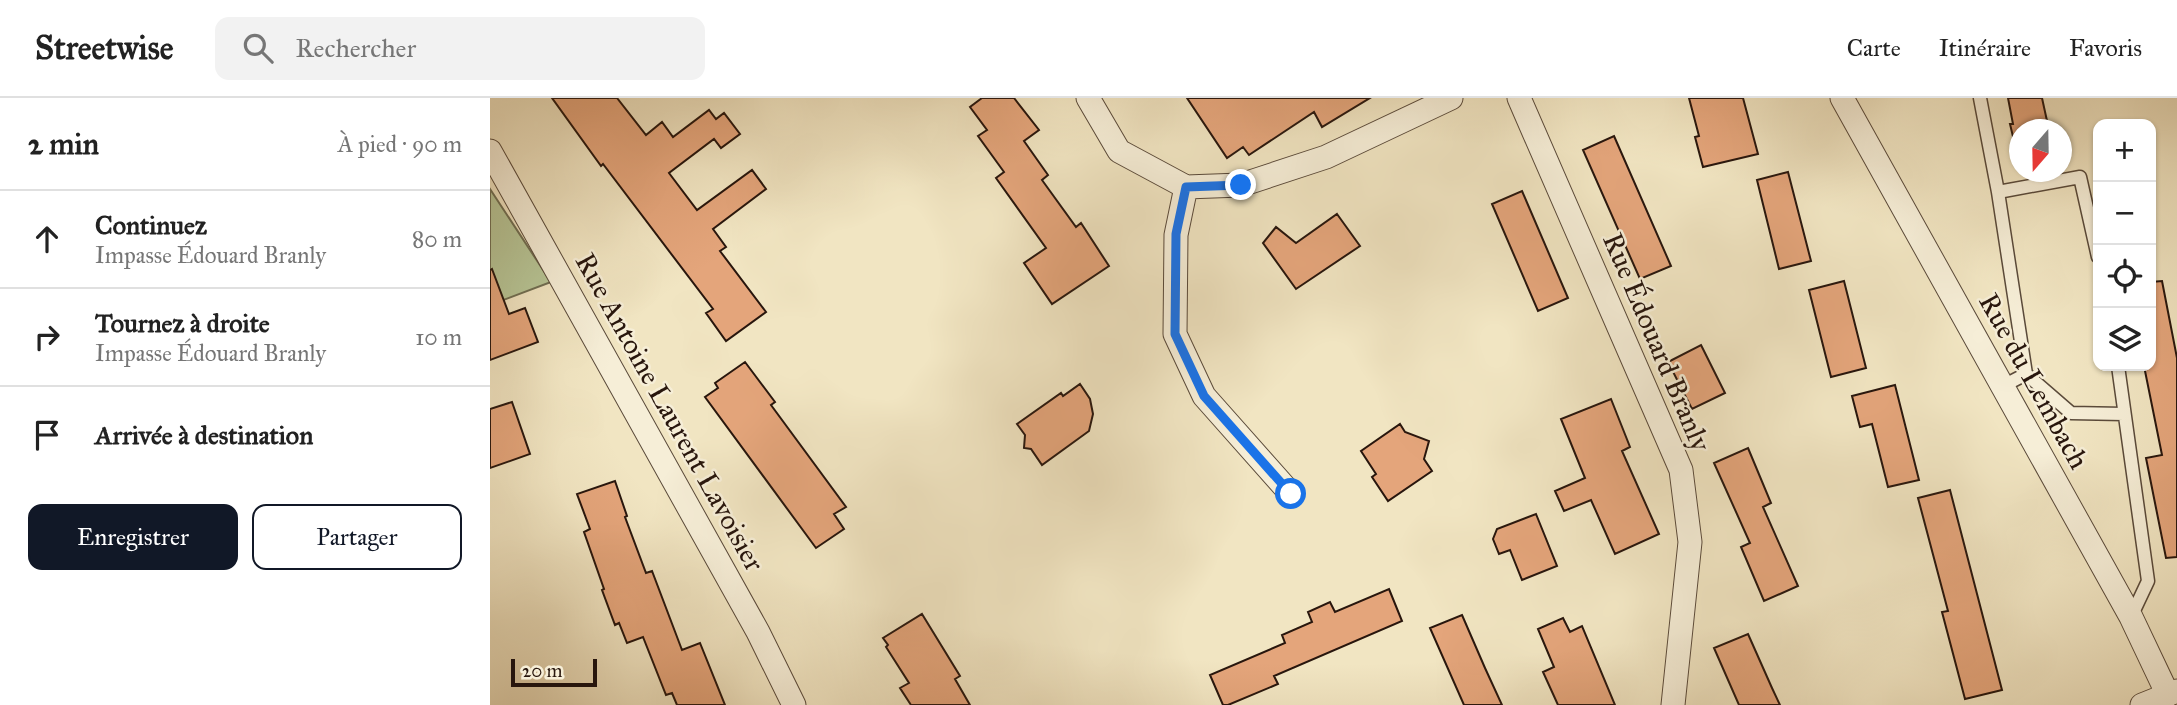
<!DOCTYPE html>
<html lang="fr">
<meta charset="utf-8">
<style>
body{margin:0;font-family:"IM FELL Great Primer",serif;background:#f2f2f2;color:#222}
.controls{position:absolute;right:21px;top:21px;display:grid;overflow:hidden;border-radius:14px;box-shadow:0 2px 5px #0004}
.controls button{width:63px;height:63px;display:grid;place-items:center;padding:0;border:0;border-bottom:2px solid #e0e0e0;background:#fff;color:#222;font:35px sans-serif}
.compass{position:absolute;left:1519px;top:21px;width:63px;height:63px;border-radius:50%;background:#fff;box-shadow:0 2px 5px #0004;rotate:200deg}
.scale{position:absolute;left:21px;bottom:18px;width:86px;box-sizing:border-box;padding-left:7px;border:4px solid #28160d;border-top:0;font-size:19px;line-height:24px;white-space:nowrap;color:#28160d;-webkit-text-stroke:5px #f6eed7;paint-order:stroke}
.stop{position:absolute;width:21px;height:21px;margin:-16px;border:5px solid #1a73e8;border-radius:50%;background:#fff}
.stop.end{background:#1a73e8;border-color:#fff;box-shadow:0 2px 7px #0008}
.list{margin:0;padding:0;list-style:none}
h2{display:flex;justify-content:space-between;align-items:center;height:91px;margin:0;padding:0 28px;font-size:30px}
h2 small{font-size:23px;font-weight:400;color:#767676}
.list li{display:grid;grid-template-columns:46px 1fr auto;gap:21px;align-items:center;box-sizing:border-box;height:98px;padding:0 28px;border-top:2px solid #e0e0e0}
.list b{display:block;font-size:26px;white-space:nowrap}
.list p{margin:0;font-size:23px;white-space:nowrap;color:#767676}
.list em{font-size:23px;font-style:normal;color:#767676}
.actions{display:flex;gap:14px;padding:21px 28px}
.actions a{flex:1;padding:16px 0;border:2px solid #111827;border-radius:14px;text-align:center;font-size:24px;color:#111827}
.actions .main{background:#111827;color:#fff}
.icon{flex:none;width:38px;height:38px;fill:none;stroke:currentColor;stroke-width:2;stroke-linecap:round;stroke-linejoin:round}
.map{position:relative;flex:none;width:1687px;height:607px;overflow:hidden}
header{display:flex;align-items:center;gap:42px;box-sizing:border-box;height:98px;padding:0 35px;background:#fff;border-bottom:2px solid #e0e0e0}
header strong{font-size:33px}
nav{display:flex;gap:38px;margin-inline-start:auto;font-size:24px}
.search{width:490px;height:63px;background:#f2f2f2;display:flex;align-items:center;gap:18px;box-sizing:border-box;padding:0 24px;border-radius:14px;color:#767676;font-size:26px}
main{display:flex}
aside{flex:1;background:#fff}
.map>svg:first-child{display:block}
.green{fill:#b7c596;stroke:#706e52;stroke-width:2}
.building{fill:#e4a57b;stroke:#28160d;stroke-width:2}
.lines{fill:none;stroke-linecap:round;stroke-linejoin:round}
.lane-casing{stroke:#5a4a3a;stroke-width:15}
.street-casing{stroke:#5a4a3a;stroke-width:25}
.lane{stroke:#f6eed7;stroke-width:12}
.street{stroke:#f6eed7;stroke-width:23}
.route{stroke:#1a73e8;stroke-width:9}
.labels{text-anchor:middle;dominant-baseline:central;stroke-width:5;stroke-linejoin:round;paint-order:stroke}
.street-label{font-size:28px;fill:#28160d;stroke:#f6eed7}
</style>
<header>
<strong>Streetwise</strong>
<div class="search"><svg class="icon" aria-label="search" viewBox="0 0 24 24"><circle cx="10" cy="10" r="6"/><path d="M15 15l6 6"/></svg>Rechercher</div>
<nav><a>Carte</a><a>Itinéraire</a><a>Favoris</a></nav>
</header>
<main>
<aside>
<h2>2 min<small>À pied · 90 m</small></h2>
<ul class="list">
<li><svg class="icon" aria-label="ahead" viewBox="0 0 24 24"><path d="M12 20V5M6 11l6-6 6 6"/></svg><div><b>Continuez</b><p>Impasse Édouard Branly</p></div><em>80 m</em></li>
<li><svg class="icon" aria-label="right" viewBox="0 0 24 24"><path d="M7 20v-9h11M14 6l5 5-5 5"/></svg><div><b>Tournez à droite</b><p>Impasse Édouard Branly</p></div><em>10 m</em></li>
<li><svg class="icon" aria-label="arrive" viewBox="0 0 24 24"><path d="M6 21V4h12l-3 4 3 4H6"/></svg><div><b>Arrivée à destination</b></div></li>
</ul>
<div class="actions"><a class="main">Enregistrer</a><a>Partager</a></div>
</aside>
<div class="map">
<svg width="1687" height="607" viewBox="0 0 1687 607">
<rect width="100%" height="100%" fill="#f1e5c2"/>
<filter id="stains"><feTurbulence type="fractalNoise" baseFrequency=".00286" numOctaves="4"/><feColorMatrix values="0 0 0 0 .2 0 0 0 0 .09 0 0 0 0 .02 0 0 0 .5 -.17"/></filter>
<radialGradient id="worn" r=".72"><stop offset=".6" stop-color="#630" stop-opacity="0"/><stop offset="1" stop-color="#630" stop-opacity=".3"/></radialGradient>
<!-- green -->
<path class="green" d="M0,91L61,184L0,207Z"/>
<!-- building -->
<path class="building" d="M62,0H127L156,37L172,24L183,39L219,12L226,21L234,15L250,36L231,50L224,41L179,75L207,112L262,72L276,91L223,131L236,149L230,153L276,214L236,243L216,215L223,211L113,66L111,68Z
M492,0H524L549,32L534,43L558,77L552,82L586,129L591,125L619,168L562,206L534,165L556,150L506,80L514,74L488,38L497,32L480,9Z
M697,0H880L832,29L824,14L759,57L753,49L737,60Z
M1199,0H1253L1268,56L1213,69L1205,39L1209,38Z
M1518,0H1552L1559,32H1530V68L1520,26H1523Z
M1124,38L1181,168L1150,181L1093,52Z
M1298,74L1321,163L1289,171L1267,82Z
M1032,93L1078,200L1048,213L1002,106Z
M847,116L870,148L806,191L773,145L786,129L806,145Z
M2,171L19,216L35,210L48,244L0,262V172Z
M1354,183L1376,270L1341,279L1319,192Z
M1672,183L1687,260V459L1676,460L1656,360L1672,357L1654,268H1661V184Z
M1211,247L1235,295L1202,311L1178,264Z
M255,264L285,304L281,307L356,409L344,416L354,431L326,450L215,299L228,290L225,285Z
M590,286L600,301L603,316L599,333L552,367L541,351L534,350L535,337L527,326L571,295L573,298Z
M1405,287L1429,382L1398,389L1382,326L1370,329L1362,298Z
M1121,301L1140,349L1132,353L1169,436L1125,456L1101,402L1074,413L1065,393L1095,380L1071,321Z
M22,304L40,356L0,370V311Z
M910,326L915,334L939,343L934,361L942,373L898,403L882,379L886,376L871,353Z
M1258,350L1281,405L1273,409L1308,488L1274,503L1251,449L1260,445L1224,365Z
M125,383L137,418L135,419L156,475L162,473L192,552L210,545L235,607H187L182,595L176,597L153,539L137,545L129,525L125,527L112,492L114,491L94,434L100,431L87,396Z
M1460,392L1512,592L1475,601L1452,514L1458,513L1428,400Z
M1046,416L1067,468L1032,482L1020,452L1009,456L1003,441L1007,431Z
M899,491L912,523L784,578L788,586L738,607H733L720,577L795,545L792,537L822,524L818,514L840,504L845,514Z
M432,516L470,578L465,581L480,607H421L410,590L419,585L396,549L398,547L393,540Z
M972,517L995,570L1012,607H974L940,530Z
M1073,520L1080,534L1092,528L1125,607H1068L1053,574L1064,569L1048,531Z
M1258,536L1282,590L1290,607H1249L1224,550Z"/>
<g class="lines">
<defs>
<path id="lane" d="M1490,0L1508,94
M1628,268L1658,483L1641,519
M1536,276L1581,315L1634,316
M1513,288L1536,276L1508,94L1590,79L1608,159"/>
<path id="street" d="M598,0L629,53L696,89L751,87L836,59L961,0
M1029,0L1191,372L1200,444L1183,607
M1352,0L1641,519L1678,597
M0,53L268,534L304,607
M696,89L686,137L685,236L714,298L801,396
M1652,607L1687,593"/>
</defs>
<!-- lane casing -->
<use href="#lane" class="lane-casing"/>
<!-- street casing -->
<use href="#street" class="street-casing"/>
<!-- lane -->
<use href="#lane" class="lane"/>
<!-- street -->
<use href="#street" class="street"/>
</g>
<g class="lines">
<!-- route -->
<path class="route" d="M751,87L696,89L686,136L685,236L714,298L801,396"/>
</g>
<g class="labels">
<!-- street labels -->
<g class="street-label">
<text transform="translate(1167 244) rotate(67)">Rue Édouard Branly</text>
<text transform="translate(1544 283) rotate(61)">Rue du Lembach</text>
<text transform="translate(180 314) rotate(61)">Rue Antoine Laurent Lavoisier</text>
</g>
</g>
<rect width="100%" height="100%" filter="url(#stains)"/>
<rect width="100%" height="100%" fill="url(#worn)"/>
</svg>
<div class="controls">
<button>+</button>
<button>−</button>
<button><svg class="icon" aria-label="locate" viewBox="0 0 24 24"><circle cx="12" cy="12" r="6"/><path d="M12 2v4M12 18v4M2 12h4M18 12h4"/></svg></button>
<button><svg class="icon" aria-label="layers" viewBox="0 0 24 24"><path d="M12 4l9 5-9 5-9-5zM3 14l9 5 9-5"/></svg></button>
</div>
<svg class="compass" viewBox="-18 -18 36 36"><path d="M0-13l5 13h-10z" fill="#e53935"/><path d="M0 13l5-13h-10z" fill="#767676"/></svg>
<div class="scale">20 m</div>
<div class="stop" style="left:801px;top:396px"></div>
<div class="stop end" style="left:751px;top:87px"></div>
</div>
</main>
